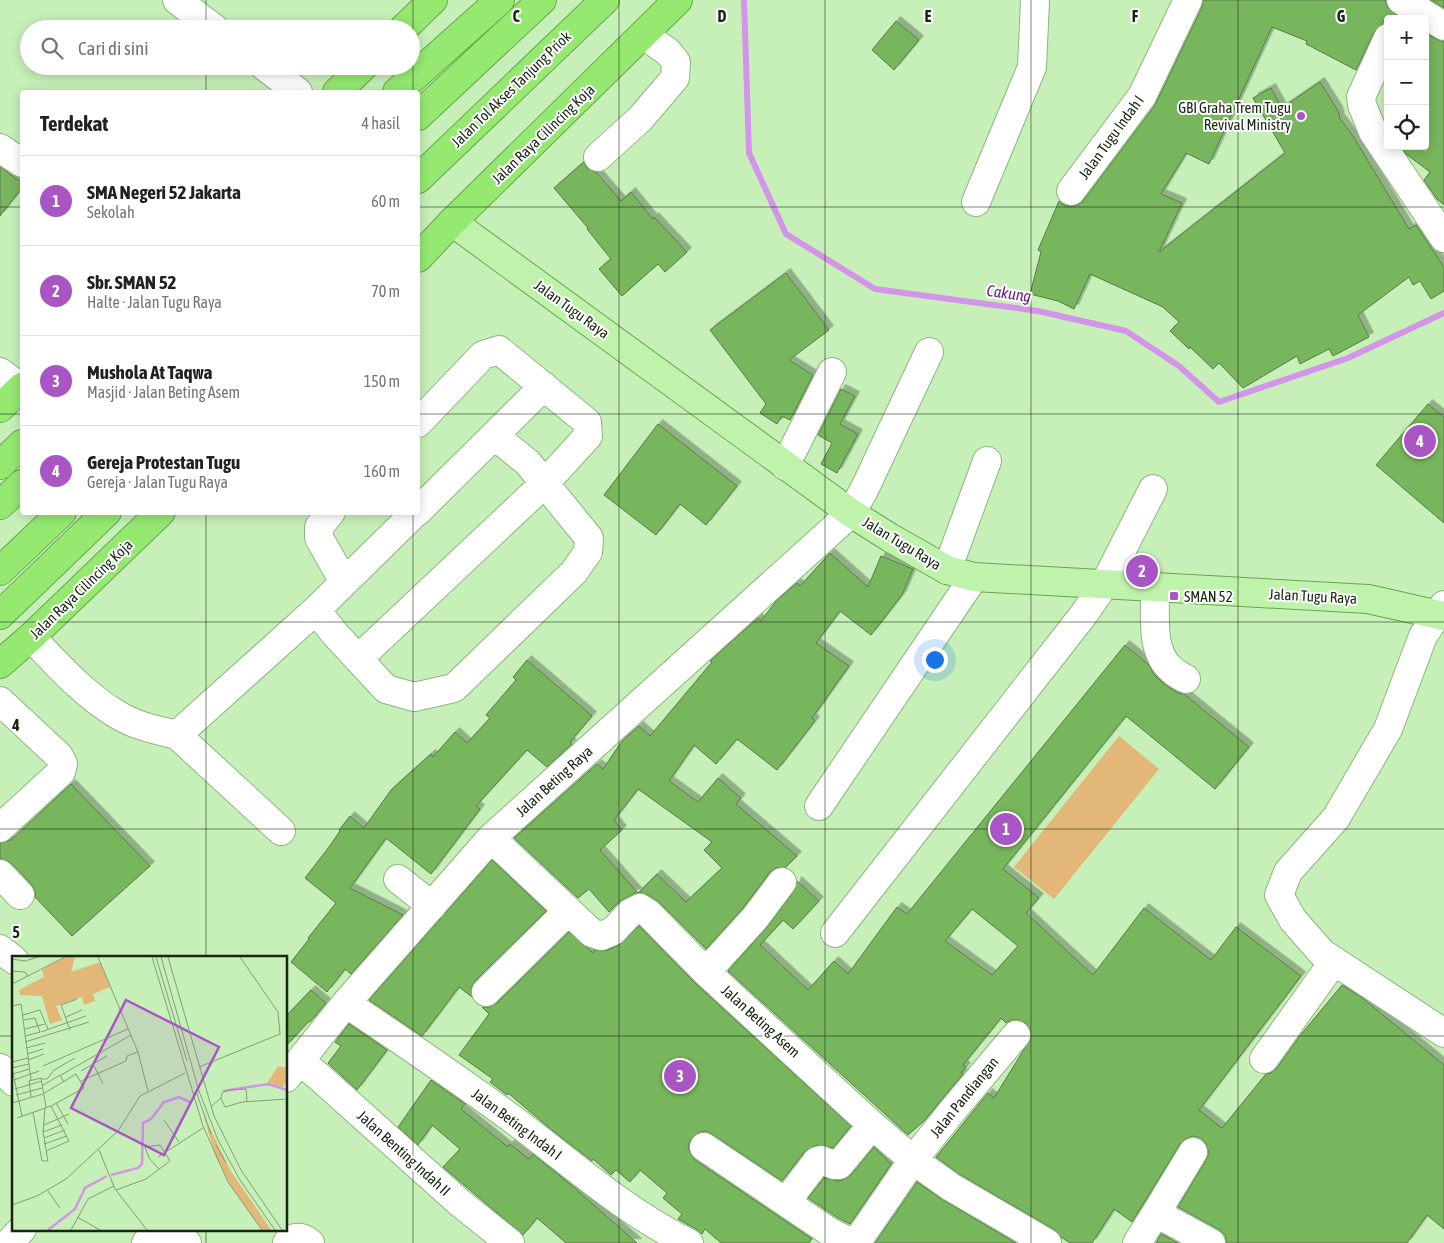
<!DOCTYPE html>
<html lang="id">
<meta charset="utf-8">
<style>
body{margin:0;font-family:"Asap Condensed",sans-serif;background:#f2f2f2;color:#202124}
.controls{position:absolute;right:15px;top:15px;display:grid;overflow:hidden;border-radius:5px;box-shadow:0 2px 12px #0003}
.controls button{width:45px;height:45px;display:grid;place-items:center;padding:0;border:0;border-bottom:1px solid #e0e0e0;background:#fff;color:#202124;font:25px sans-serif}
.you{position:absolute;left:934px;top:659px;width:18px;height:18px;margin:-12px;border:4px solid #fff;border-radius:50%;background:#1a73e8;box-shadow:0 0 0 8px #1a73e833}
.badge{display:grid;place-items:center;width:32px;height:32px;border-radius:50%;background:#a955c4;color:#fff;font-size:16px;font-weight:700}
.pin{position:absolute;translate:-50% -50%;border:2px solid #fff;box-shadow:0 1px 5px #0006}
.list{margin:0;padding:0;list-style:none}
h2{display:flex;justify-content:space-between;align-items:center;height:65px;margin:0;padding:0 20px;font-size:21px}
h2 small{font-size:16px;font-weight:400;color:#757577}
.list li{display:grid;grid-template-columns:32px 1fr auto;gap:15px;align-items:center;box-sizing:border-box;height:90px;padding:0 20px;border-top:1px solid #e0e0e0}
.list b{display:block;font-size:19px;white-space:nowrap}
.list p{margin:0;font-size:16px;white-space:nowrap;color:#757577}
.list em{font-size:16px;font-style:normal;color:#757577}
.icon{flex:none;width:28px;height:28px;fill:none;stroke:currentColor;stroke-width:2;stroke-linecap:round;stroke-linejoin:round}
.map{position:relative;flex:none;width:1444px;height:1243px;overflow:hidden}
.search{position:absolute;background:#fff;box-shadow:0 2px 12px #0003;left:20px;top:20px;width:400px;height:55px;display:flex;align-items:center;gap:12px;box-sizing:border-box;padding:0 18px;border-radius:28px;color:#757577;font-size:19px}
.panel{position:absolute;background:#fff;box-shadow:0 2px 12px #0003;left:20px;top:90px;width:400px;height:425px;border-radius:5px}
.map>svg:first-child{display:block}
.green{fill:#e2b777}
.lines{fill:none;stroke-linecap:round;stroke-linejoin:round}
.stream{stroke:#d394e9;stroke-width:6}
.building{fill:#78b65d;stroke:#567a47;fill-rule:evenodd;filter:url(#shadow)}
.minor-casing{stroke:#8fb580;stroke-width:30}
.major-casing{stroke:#69a54f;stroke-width:30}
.highway-casing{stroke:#69a54f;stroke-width:30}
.minor{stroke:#fff;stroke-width:28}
.major{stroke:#bff2aa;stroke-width:28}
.highway{stroke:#95e971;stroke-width:28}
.grid{fill:none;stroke:#172611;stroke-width:1;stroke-opacity:0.55}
.poi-dot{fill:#a955c4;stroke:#fff;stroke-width:2}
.labels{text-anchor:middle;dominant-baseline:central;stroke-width:4;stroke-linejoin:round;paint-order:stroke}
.street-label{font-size:15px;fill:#172611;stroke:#fff}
.poi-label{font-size:15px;fill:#172611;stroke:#fff;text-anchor:end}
.water-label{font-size:16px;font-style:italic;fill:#6b1c82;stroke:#fff}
.inset-river{fill:none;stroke:#d394e9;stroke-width:2.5}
.inset-road{fill:none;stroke:#819f75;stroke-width:1}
.view{fill:#a955c4;fill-opacity:0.15;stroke:#a955c4;stroke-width:2.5}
.inset-edge{fill:none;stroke:#172611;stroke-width:2.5}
.grid-label{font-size:16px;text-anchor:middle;font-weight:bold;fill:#172611;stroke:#fff;stroke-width:4;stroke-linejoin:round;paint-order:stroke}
</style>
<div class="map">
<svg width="1444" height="1243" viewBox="0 0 1444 1243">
<defs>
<filter id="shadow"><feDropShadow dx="4.5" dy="-4.5" stdDeviation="0" flood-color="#0004"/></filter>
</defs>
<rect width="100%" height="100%" fill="#c7f0b8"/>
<!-- green -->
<path class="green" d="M1119,736L1159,769L1054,899L1014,867Z"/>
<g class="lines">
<!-- stream -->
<path class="stream" d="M744,0L749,153L786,234L875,289L1038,311L1126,331L1179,366L1219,402L1348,358L1444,313"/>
</g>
<!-- building -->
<path class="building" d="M1203,0H1385L1388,8L1402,19H1385L1382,24L1374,32L1356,70L1306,44L1307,41L1272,27L1209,164L1186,153L1161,194L1182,203L1159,252L1285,153L1253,98L1271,88L1282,108L1320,82L1337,109L1340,116L1339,117L1353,136L1409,229L1416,225L1444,267V291L1431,299L1420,281L1413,285L1409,277L1358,315L1369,337L1333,356L1329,349L1300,364L1297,356L1243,388L1219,363L1213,369L1190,347L1189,349L1170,331L1179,322L1163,307L1090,274L1074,309L1058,301L1030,294L1041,252L1038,250L1059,201L1062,204L1070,207L1078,205L1083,201L1155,105L1202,7Z
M1431,0H1444V8Z
M896,21L919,40L894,70L872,50Z
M1425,33L1436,39L1444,42V205L1437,199L1424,180L1430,172L1406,154L1401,146H1425Z
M584,162L587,168L596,172L621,201L631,192L653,219L654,217L687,252L665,272L658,264L622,296L599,269L611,259L587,229L588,228L554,188Z
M0,167L22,183V188L0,216Z
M786,273L829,330L789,360L813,375L790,420L782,416L777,424L760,413L766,404L710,330Z
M841,389L855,396L840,424L858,434L837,473L821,464L832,443L818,435Z
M1428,404L1444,417V523L1376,465Z
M658,424L737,486L706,525L680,504L656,535L604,495Z
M830,553L868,587L881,556L913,569L902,595L871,635L840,611L816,643L849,666L812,718L815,721L777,770L737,739L716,764L694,745L669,781L698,802L718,778L741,798L736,804L797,856L786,867L776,868L770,872L743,908L706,949L659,902L648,895L640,892L633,894L619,902L609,912L589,889L578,898L514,838L597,764L603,769L622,741L639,726L650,736L712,662L710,661L758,618L761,621L776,601L797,583L800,586ZM638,789L712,842L704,850L722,868L686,902L657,874L638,893L600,850L622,830L614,820Z
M1125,645L1149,665L1153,673L1164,684L1178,693L1184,694L1249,747L1215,789L1126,716L1003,869L1039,898L1026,913L1093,975L1144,908L1211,960L1236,927L1301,976L1199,1110L1222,1128L1266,1074L1271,1073L1277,1068L1299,1037L1342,985L1361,997L1444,1065V1229L1427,1215L1407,1243H1227L1225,1235L1218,1229L1178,1207L1206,1160L1209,1153L1206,1144L1201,1138L1193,1136L1185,1139L1180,1144L1132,1222L1114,1209L1092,1243H1070L1061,1237L1055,1230L959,1174L936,1157L988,1093L994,1098L1031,1038L1030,1029L1026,1023L1018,1020H1011L1006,1023L1001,1018L963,1065L966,1067L961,1073L963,1074L924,1121L908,1135L728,971L767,927L794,891L797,881L819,901L793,929L783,920L760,945L808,990L834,961L848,974L897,907L907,914ZM972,909L1018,946L992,975L945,941Z
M527,660L592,716L570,742L572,744L547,767L527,750L476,806L480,809L431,874L386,838L350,888L403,915L351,974L345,969L327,992L291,962L309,939L308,938L336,903L305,878L329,847L340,831L339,830L350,816L364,828L391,790L431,754L433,757L455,732L467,743L490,718L486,715L516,680L513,677Z
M71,784L150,866L72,936L35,897V891L31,884L11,863L0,858V843L11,840Z
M492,860L546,911L475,981L471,988L472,997L459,987L422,1036L369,1000Z
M639,926L695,983L851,1126L833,1148L817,1145L805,1151L782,1181L712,1134L705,1131L698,1133L691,1139L688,1146L690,1153L695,1160L812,1239L809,1243H721L705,1229L702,1234L696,1229L678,1219L682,1214L663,1198L667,1193L640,1170L630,1182L616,1170L611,1175L593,1159L592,1161L553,1131L508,1093L507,1095L490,1082L493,1079L459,1055L489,1014L482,1007H489L497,1003L569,932L593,953L595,950L606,951L619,945Z
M311,990L326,1003L310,1022L309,1021L286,1046V1016Z
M349,1024L387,1050L357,1090L328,1063L341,1046L335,1042Z
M431,1080L465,1104L461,1109L508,1147L510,1144L529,1159L533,1154L571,1185L637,1243H566L537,1218L523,1235L443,1167L460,1149L432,1125L418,1145L398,1127Z
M874,1147L891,1164L850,1224L838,1218L808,1198L824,1178L839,1181L845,1179L851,1175Z
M917,1182L943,1200L1016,1243H875Z
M1161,1234L1178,1243H1156Z"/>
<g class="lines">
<defs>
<path id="minor" d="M177,0L215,29
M1401,0L1444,26
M1388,38L1361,97L1362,105L1373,132L1444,238
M264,66L298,92
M0,148L22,163
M598,157L640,119L675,78L676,62L668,52L644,35
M1071,191L1142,96L1188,0
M976,202L1032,67L1035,0
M0,372L21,388
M785,466L832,372
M418,511L544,386
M331,512L319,527V538L344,582
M947,570L987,461
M1155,586C1156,613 1149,651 1172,670C1176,674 1181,676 1186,679
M1444,605L1423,636L1388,729L1336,818L1288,872L1279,895L1293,920L1322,953L1444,1033
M316,610L335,634L386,689L414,697L454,688L574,572L588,552L589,538L528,463L495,436
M31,637C58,665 84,695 118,715C136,726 157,730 177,735L316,610L416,512
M358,659L545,483L588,436L587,422L499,350L483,355L418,423
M0,701L59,756L63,764L61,772L0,828
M177,735L281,831
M819,806L974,577
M491,838L592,933L601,936L613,931L630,913L640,908L648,913L706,972L872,1125L913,1160L951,1187L1047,1243
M0,874L20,895
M398,879L432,906
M835,933L1084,614L1104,585L1153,489
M0,949L14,960
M706,972L755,918L782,882
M486,992L568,911
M346,1003C403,1042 460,1080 515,1121C571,1163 625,1212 689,1243
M1264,1059L1334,961
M300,1062L316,1074L460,1203L510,1243
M0,1068L14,1082
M286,1078L346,1003L491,838L851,513L864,490L929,352
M704,1147L830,1232L852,1243
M786,1202L817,1161L821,1160L834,1165H839L872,1125
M1156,1213L1193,1152
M169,1229L187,1243
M9,1243L22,1229
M146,1243L158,1229
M287,1243C294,1236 302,1236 310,1243
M856,1243L913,1160L953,1110L1016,1035
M1137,1243L1156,1213L1211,1243"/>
<path id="major" d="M452,222L851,513L889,537L947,570L974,577L1368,599L1444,616"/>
<path id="highway" d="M403,29L433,0
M337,92L364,66
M397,92L500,0
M418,116L542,0
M418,179L605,0
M418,258L452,222L678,0
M0,408L22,387
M0,465L22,444
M0,505L22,484
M0,571L62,512
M0,615L107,512
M0,664L31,637L161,512"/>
</defs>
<!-- minor casing -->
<use href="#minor" class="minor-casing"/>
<!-- major casing -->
<use href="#major" class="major-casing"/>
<!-- highway casing -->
<use href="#highway" class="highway-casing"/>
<!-- minor -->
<use href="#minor" class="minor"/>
<!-- major -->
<use href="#major" class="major"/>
<!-- highway -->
<use href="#highway" class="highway"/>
</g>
<!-- grid -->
<path class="grid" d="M206,0V29M413,0V92M619,0V1243M825,0V1243M1031,0V1243M1238,0V1243M206,66V92M0,207H22M418,207H1444M0,414H22M418,414H1444M206,512V957M413,512V1243M0,622H1444M0,829H1444M0,1036H14M286,1036H1444M206,1229V1243"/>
<!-- markers -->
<g class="poi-dot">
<circle cx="1301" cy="116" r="5"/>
<rect x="1169" y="591" width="10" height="10" rx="2.5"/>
</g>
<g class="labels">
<!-- street labels -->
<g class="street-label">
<text transform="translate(511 89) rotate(-44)">Jalan Tol Akses Tanjung Priok</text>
<text transform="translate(543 134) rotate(-44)">Jalan Raya Cilincing Koja</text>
<text transform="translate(1111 137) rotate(-54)">Jalan Tugu Indah I</text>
<text transform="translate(572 309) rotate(36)">Jalan Tugu Raya</text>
<text transform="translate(902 543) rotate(31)">Jalan Tugu Raya</text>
<text transform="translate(81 589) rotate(-44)">Jalan Raya Cilincing Koja</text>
<text transform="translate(1313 596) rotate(3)">Jalan Tugu Raya</text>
<text transform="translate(554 781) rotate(-42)">Jalan Beting Raya</text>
<text transform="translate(761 1021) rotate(42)">Jalan Beting Asem</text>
<text transform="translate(964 1097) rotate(-51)">Jalan Pandiangan</text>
<text transform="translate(517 1124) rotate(37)">Jalan Beting Indah I</text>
<text transform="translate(404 1153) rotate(42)">Jalan Benting Indah II</text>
</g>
<!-- poi labels -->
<g class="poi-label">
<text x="1291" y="107">GBI Graha Trem Tugu<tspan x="1291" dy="17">Revival Ministry</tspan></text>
<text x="1184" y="596" text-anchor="start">SMAN 52</text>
</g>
<!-- water labels -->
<g class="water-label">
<text transform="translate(1009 293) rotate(8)">Cakung</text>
</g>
</g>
<!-- overview -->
<g transform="translate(12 956)">
<rect width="275" height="275" fill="#c7f0b8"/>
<path d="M52,1H63L59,16L88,6L98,31L81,38L83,45L72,49L70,41L44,50L50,64L38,68L30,40L8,39L7,34L32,21L30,14ZM266,110L275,112V125L270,132L254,129ZM191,158L218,214L259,274H250L219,230L204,201Z" fill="#e2b777"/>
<path class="inset-river" d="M211,135L256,128L275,134M99,219L126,212L130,208L131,167L139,163L152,146L167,141L180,147M36,274L63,253L73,232L95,220"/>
<path class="inset-road" d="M86,1L126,96L136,135M140,1L191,170L216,226L250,274M144,1L175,105M149,1L187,135L206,184L228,224L263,274M156,1L202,160L229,214L270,274M0,3L13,5L26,1M0,15L13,16L16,21M0,28L53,1M0,50L9,48L10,55L19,124M11,59L28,54L36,73M54,61L70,54M12,64L23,62L28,76L13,80M13,73L33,68M58,74L49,49L65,43M29,76L74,60M13,86L77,66M14,92L33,87M15,98L31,93M16,104L32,98M0,106L16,102M81,108L91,128M31,110L116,73M187,111L268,78L266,56L228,1M0,112L10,160M0,112L17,108M69,115L95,100M1,118L17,113M49,119L119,79M29,123H35L42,114L63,102M2,124L27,115M69,125L114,105L115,100L126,96M30,130L48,119L52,126M3,133L30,125M184,135L199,178M4,139L30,132M19,141L17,125L29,122L34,151M209,142L213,151L230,146L275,143M0,147L31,138L64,118L72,132L39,150L5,162M44,147L56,168M199,151L209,142L210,137L217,134L234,133L235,145M21,156L30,205H36L31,176L33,152M152,164L167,186M32,169L57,158M31,176L50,169M32,182L53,174M32,188L55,180M204,189L214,207M87,194L103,233L135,274M34,195L57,185L39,150M146,201L191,172M104,234L134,223L158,205L148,189L133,191L137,202L147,213M36,235L48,252M0,249L25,240L54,223L106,175L128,140L173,117M65,261L88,274M59,274L76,243L102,230"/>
<path class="view" d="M114,44L207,91L152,199L59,152Z"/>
<rect width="275" height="275" class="inset-edge"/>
</g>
<g class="grid-label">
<text x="516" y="22">C</text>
<text x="722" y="22">D</text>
<text x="928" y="22">E</text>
<text x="1135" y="22">F</text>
<text x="1341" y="22">G</text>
<text x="16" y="731">4</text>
<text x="16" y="938">5</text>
</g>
</svg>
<div class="controls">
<button>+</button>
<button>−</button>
<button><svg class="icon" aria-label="locate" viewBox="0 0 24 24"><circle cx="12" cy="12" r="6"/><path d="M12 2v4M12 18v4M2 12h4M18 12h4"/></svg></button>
</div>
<div class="you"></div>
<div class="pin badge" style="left:1006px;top:829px">1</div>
<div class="pin badge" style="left:1142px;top:571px">2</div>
<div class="pin badge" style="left:680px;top:1076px">3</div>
<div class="pin badge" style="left:1420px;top:441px">4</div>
<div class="search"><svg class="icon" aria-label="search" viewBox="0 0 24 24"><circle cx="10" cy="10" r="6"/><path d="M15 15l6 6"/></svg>Cari di sini</div>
<section class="panel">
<h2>Terdekat<small>4 hasil</small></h2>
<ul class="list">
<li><span class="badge">1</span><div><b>SMA Negeri 52 Jakarta</b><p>Sekolah</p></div><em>60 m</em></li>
<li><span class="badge">2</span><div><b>Sbr. SMAN 52</b><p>Halte · Jalan Tugu Raya</p></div><em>70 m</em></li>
<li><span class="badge">3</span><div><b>Mushola At Taqwa</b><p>Masjid · Jalan Beting Asem</p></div><em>150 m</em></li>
<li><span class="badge">4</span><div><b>Gereja Protestan Tugu</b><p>Gereja · Jalan Tugu Raya</p></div><em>160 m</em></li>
</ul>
</section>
</div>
